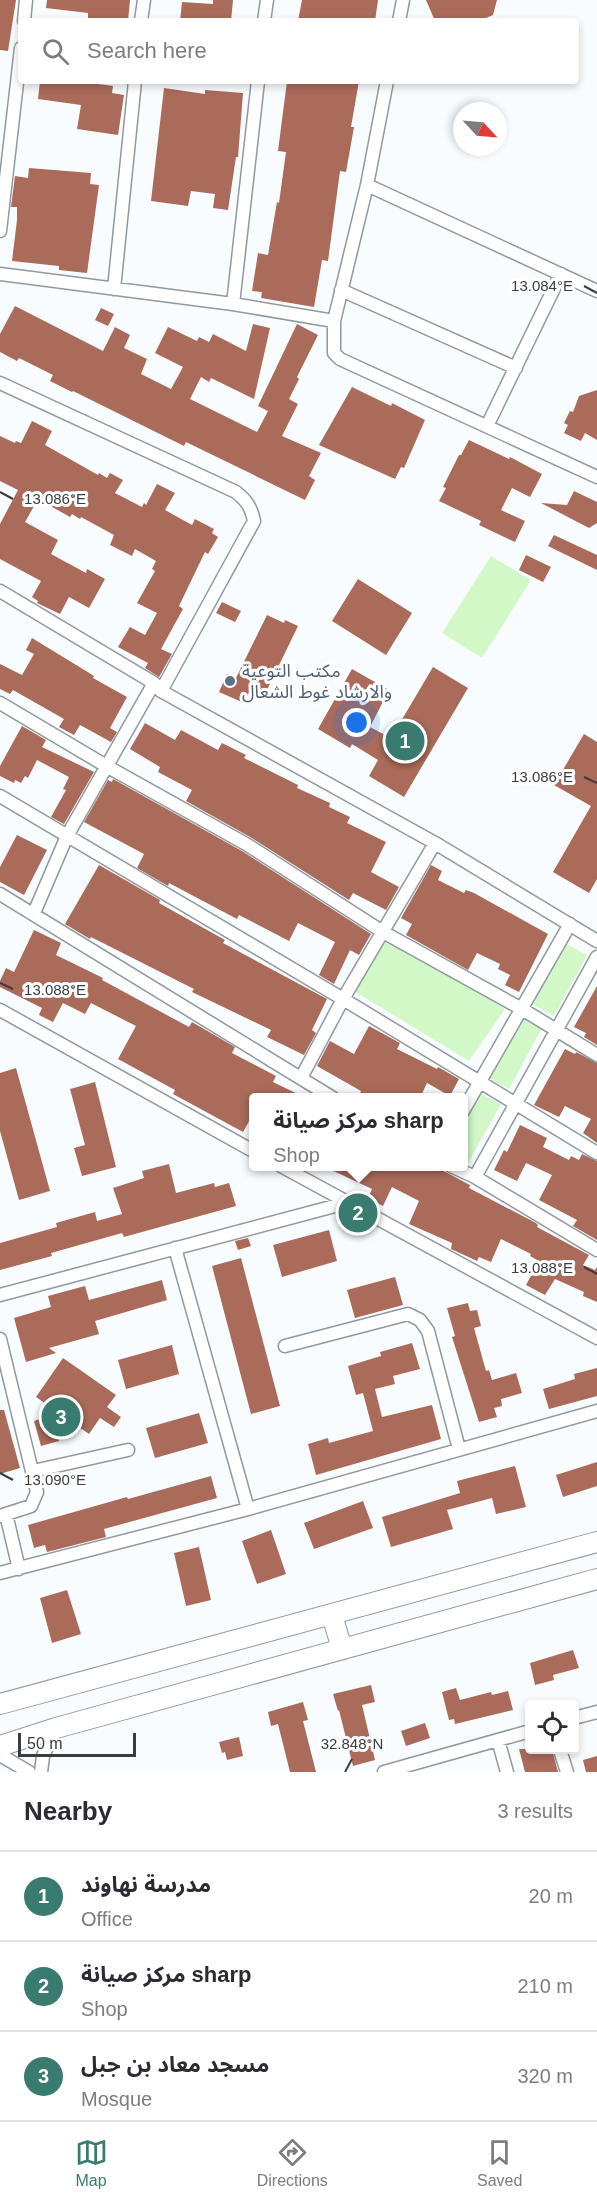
<!DOCTYPE html>
<meta charset="utf-8">
<style>
body{margin:0;font-family:Helvetica,"Noto Sans Arabic",sans-serif;background:#f2f2f3;color:#2b2b33}
.controls{position:absolute;right:18px;bottom:18px;display:grid;overflow:hidden;border-radius:6px;box-shadow:0 3px 9px #0003}
.controls button{width:54px;height:54px;display:grid;place-items:center;padding:0;border:0;border-bottom:2px solid #e1e1e2;background:#fff;color:#2b2b33;font:30px sans-serif}
.compass{position:absolute;left:453px;top:102px;width:54px;height:54px;border-radius:50%;background:#fff;box-shadow:0 3px 9px #0003;rotate:116deg}
.scale{position:absolute;left:18px;bottom:15px;width:118px;box-sizing:border-box;padding-left:6px;border:3px solid #3a3d40;border-top:0;font-size:16px;line-height:21px;white-space:nowrap;color:#3a3d40;-webkit-text-stroke:4px #fff;paint-order:stroke}
.you{position:absolute;left:357px;top:723px;width:21px;height:21px;margin:-15px;border:4px solid #fff;border-radius:50%;background:#1a73e8;box-shadow:0 0 0 9px #1a73e833}
.badge{display:grid;place-items:center;width:39px;height:39px;border-radius:50%;background:#397c6f;color:#fff;font-size:20px;font-weight:700}
.pin{position:absolute;translate:-50% -50%;border:3px solid #fff;box-shadow:0 2px 6px #0006}
.popup{position:absolute;left:249px;top:1093px;width:219px;height:78px;box-sizing:border-box;display:grid;place-content:center;border-radius:6px;background:#fff;filter:drop-shadow(0 2px 4px #0005);font-size:20px;white-space:nowrap;color:#7c7c81}
.popup b{font-size:22px;color:#2b2b33}
.popup::after{content:'';position:absolute;left:50%;top:100%;margin-left:-12px;border:12px solid transparent;border-top-color:#fff}
.list{margin:0;padding:0;list-style:none}
h2{display:flex;justify-content:space-between;align-items:center;height:78px;margin:0;padding:0 24px;font-size:26px}
h2 small{font-size:20px;font-weight:400;color:#7c7c81}
.list li{display:grid;grid-template-columns:39px 1fr auto;gap:18px;align-items:center;box-sizing:border-box;height:90px;padding:0 24px;border-top:2px solid #e1e1e2}
.list b{display:block;font-size:22px;white-space:nowrap}
.list p{margin:0;font-size:20px;white-space:nowrap;color:#7c7c81}
.list em{font-size:20px;font-style:normal;color:#7c7c81}
.icon{flex:none;width:33px;height:33px;fill:none;stroke:currentColor;stroke-width:2;stroke-linecap:round;stroke-linejoin:round}
.map{position:relative;flex:none;width:597px;height:1772px;overflow:hidden}
.search{position:absolute;background:#fff;box-shadow:0 3px 9px #0003;left:18px;right:18px;top:18px;height:66px;display:flex;align-items:center;gap:15px;box-sizing:border-box;padding:0 21px;border-radius:6px;color:#7c7c81;font-size:22px}
.sheet{height:348px;background:#fff}
nav{display:flex;justify-content:space-around;align-items:center;box-sizing:border-box;height:84px;border-top:2px solid #e1e1e2;background:#fff;font-size:16px;color:#7c7c81}
nav a{display:grid;justify-items:center;gap:3px}
nav .on{color:#397c6f}
.map>svg:first-child{display:block}
.green{fill:#d2f8c8}
.building{fill:#aa6b5b}
.lines{fill:none;stroke-linecap:round;stroke-linejoin:round}
.street-casing{stroke:#90999f;stroke-width:15}
.primary-casing{stroke:#90999f;stroke-width:22}
.street{stroke:#fff;stroke-width:12}
.primary{stroke:#fff;stroke-width:20}
.ticks{fill:none;stroke:#3a3d40;stroke-width:2}
.service-dot{fill:#5c6f8a;stroke:#fff;stroke-width:2}
.labels{text-anchor:middle;dominant-baseline:central;stroke-width:6;stroke-linejoin:round;paint-order:stroke}
.service-label{font-size:18px;fill:#4e5e75;stroke:#fff;text-anchor:start}
.ticks-label{font-size:15px;text-anchor:middle;fill:#3a3d40;stroke:#fff;stroke-width:6;stroke-linejoin:round;paint-order:stroke}
</style>
<div class="map">
<svg width="597" height="1772" viewBox="0 0 597 1772">
<rect width="100%" height="100%" fill="#f8fcfe"/>
<!-- green -->
<path class="green" d="M491,556L531,580L482,658L442,633Z
M384,938L505,1009L469,1061L354,991Z
M563,942L587,955L554,1016L530,1003Z
M518,1015L542,1028L509,1089L485,1076Z
M476,1091L501,1104L467,1165L463,1163V1116Z"/>
<!-- building -->
<path class="building" d="M0,0H16L8,51L0,50Z
M47,0H130L128,21L88,18V13L46,8Z
M213,0H233L231,21H180L182,2L213,4Z
M302,0H378L375,21H298Z
M426,0H497L493,15L479,21H435Z
M40,81H77L113,86L112,93L124,95L118,135L77,129L81,105L38,99Z
M287,81H359L351,127H354L346,172L340,171L328,261L322,260L314,307L261,298L262,292L252,291L258,253L268,255L277,202L279,203L286,152L278,151Z
M164,88L205,94V90L243,93L238,157H236L228,210L213,208L215,194L191,191L188,206L151,201Z
M29,168L91,173L90,184L99,185L87,273L59,270V266L12,261L17,220V207H11L15,176L28,178Z
M15,306L103,351L115,327L130,335L124,348L147,359L141,374L171,389L183,367L155,353L168,327L197,341L199,337L209,342L213,334L246,351L253,324L270,328L254,399L211,378L209,382L201,377L190,399L257,432L268,411L258,406L297,324L318,335L297,377L299,379L289,399L298,404L282,436L321,453L309,476L315,480L305,500L186,442L184,446L73,391L72,392L50,381L53,375L19,358L17,361L0,352V334Z
M101,308L114,314L108,326L95,320Z
M352,387L391,406L392,403L425,420L404,468L401,467L395,479L319,445Z
M597,390V440L585,433L581,441L564,433L568,425L564,423L570,411L573,412L579,396Z
M32,421L52,431L45,445L98,475L99,473L107,478L110,473L123,480L115,493L142,507L144,503L146,505L157,484L175,493L165,510L192,525L195,519L214,529L212,533L218,537L208,554L205,552L179,606L183,609L161,649L172,654L159,677L145,668L148,663L118,647L130,627L145,635L157,613L137,603L155,571L152,569L156,561L135,549L132,556L110,545L114,535L81,517L80,519L72,514L70,517L38,499L25,522L58,540L51,554L86,573L87,569L105,579L89,608L69,597L60,614L37,603L38,601L32,597L41,581L0,559V524L18,490L0,481V436L15,443L16,441L21,443Z
M469,440L509,459L510,457L542,474L530,497L512,488L501,510L525,521L515,542L479,525L481,521L439,501L446,488L443,487L459,455H461Z
M574,491L597,502V523L589,528L541,503L567,505Z
M554,535L597,555V570L548,546Z
M526,555L551,567L543,582L519,570Z
M358,579L412,613L386,655L332,621Z
M222,602L241,611L235,622L216,613Z
M267,615L284,623L285,620L298,626L266,692L252,686L244,703L219,692L227,674L236,678Z
M32,638L86,671L94,676L93,678L127,697L110,728L117,732L111,742L80,725L74,735L59,727L64,719L13,690L10,694L0,689V664L22,675L34,654L26,650Z
M433,667L468,688L404,797L369,776L378,760L352,744L350,748L318,729L352,669L389,690L370,727L391,738Z
M145,723L175,740L181,730L218,750L222,743L246,755L244,758L298,785L297,788L330,803L329,807L350,817L347,823L386,842L371,872L399,887L386,910L353,893L349,900L250,837L186,801L192,790L158,772L160,767L130,749Z
M22,726L46,740L42,747L94,772L64,824L51,817L66,790L63,789L69,777L37,760L28,778L25,776L21,783L15,780L14,783L0,776V766Z
M584,734L597,742V879L589,893L553,872L591,806L554,785Z
M113,779L242,851L371,934L359,955L350,950L334,984L319,975L335,942L298,923L289,941L239,915L237,919L169,883L168,886L137,868L144,854L84,822L108,780L112,782Z
M17,835L47,850L24,895L0,882V867Z
M99,865L160,900L159,903L225,940L223,943L327,999L312,1030L316,1033L304,1055L267,1037L271,1030L192,992L194,989L91,937L90,939L65,924Z
M431,865L442,871L438,880L464,893L466,890L474,893L548,934L519,992L505,985L510,975L498,969L500,964L477,953L468,970L406,935L412,924L401,918Z
M34,930L61,943L56,955L103,978L102,980L189,1027L192,1022L235,1047L232,1053L276,1076L273,1082L306,1098H253V1114L243,1132L173,1094L175,1090L118,1059L136,1026L91,1003L85,1014L63,1003L53,1022L39,1015L42,1008L0,987V981L6,968L14,972Z
M597,986V1045L584,1037L586,1033L574,1027Z
M369,1026L400,1043L397,1049L437,1069L438,1067L459,1079L450,1096L427,1083L420,1098H367L360,1094L361,1091L317,1066L330,1041L354,1054Z
M565,1049L575,1054L576,1052L597,1063V1143L583,1133L591,1119L565,1106L559,1117L534,1105Z
M16,1068L50,1191L19,1200L0,1131V1073Z
M95,1082L116,1167L82,1176L74,1148L85,1145L70,1089Z
M520,1125L547,1138L543,1147L569,1160L571,1156L579,1160L582,1154L597,1161V1240L573,1226L577,1220L539,1200L552,1175L526,1163L517,1181L494,1170L504,1150L507,1152Z
M169,1164L176,1193L214,1183L215,1187L229,1183L236,1206L124,1237L122,1233L51,1253L52,1256L0,1270V1243L57,1227L56,1223L95,1212L97,1221L122,1214L113,1188L144,1178L142,1171Z
M325,1167H436L470,1185L469,1188L536,1223L538,1225L537,1227L589,1255L583,1265L595,1270L597,1267V1302L583,1296L584,1292L555,1279L545,1295L526,1285L539,1261L530,1256L531,1254L501,1239L491,1262L479,1257L477,1261L451,1249L452,1243L409,1224L419,1201L392,1187L383,1206L368,1198L372,1189Z
M329,1230L337,1261L282,1277L273,1245Z
M248,1238L251,1246L238,1250L235,1241Z
M241,1258L280,1406L251,1414L212,1266Z
M395,1277L403,1305L355,1318L347,1290Z
M162,1280L167,1300L95,1321L99,1334L49,1348L56,1353L26,1362L14,1318L51,1307L48,1296L85,1286L89,1300Z
M468,1303L470,1311L477,1310L481,1326L474,1328L486,1371L489,1370L492,1380L516,1373L522,1393L501,1399L502,1406L494,1408L497,1417L479,1422L452,1337L455,1336L447,1308Z
M412,1343L420,1369L393,1376L395,1384L375,1389L382,1417L432,1405L441,1439L316,1475L308,1444L328,1438L329,1443L373,1431L363,1393L356,1395L348,1366L381,1356L380,1352Z
M172,1345L179,1374L126,1389L118,1360Z
M63,1358L116,1395L107,1407L121,1417L114,1427L100,1418L89,1434L36,1397Z
M597,1368V1396L549,1409L543,1389L575,1379L574,1374Z
M0,1410H4L20,1468L0,1474Z
M199,1413L208,1443L155,1458L146,1428Z
M51,1415L59,1441L41,1446L34,1421Z
M597,1462V1486L563,1497L556,1475Z
M515,1466L526,1507L496,1514L492,1498L447,1510L453,1529L391,1547L382,1517L460,1493L457,1481Z
M211,1476L217,1498L104,1529L106,1537L47,1552L45,1545L34,1548L28,1525L127,1497L128,1499Z
M363,1501L373,1528L314,1549L304,1523Z
M271,1530L286,1574L257,1584L242,1541Z
M199,1547L211,1600L186,1606L174,1553Z
M67,1590L81,1634L52,1643L40,1598Z
M573,1650L579,1668L553,1675L554,1680L535,1685L530,1663Z
M371,1685L375,1702L362,1705L375,1760L353,1766L339,1710L338,1711L333,1694Z
M456,1688L460,1700L491,1692L492,1695L508,1691L513,1710L455,1724L454,1719L449,1720L442,1692Z
M303,1702L308,1720L303,1721L316,1772H290L278,1724L271,1726L268,1712Z
M425,1723L430,1738L406,1746L401,1731Z
M239,1737L243,1756L227,1760L225,1752L222,1753L219,1742Z
M519,1749H552L558,1772H525Z
M597,1756V1772H586L583,1760Z"/>
<g class="lines">
<defs>
<path id="street" d="M24,21L26,0
M141,21L144,0
M264,21L267,0
M399,21L403,0
M387,81L367,185L334,321V353L340,359L597,477
M367,185L597,291
M0,231L21,48
M0,274L233,304L334,321
M114,289L135,81
M341,290L516,368
M233,304L258,81
M0,383L236,492C247,501 251,507 254,521L161,691
M487,426L561,274
M0,591L154,683L161,691L435,843L597,941
M0,703L108,767L246,844L383,932L522,1009L597,1055
M0,796L343,999L597,1153
M0,894L333,1098
M34,913L67,836L154,683
M0,1010L253,1151
M301,1078L343,999L435,843
M463,1111L570,924
M281,1166L597,1338
M451,1166L475,1177L597,1250
M475,1177L597,957
M175,1248L248,1509
M0,1295L346,1203
M0,1339L37,1492L31,1506L0,1516
M285,1346L408,1314L420,1320L428,1331L459,1449
M33,1471L128,1450
M6,1514L19,1569
M0,1573L248,1509L597,1411
M574,1718L597,1712
M498,1740L507,1772
M560,1750L567,1772
M0,1755L29,1772
M41,1772L43,1756L56,1728
M384,1772L530,1731"/>
<path id="primary" d="M332,1615L342,1649
M0,1704L597,1542
M0,1746L56,1728L597,1579"/>
</defs>
<!-- street casing -->
<use href="#street" class="street-casing"/>
<!-- primary casing -->
<use href="#primary" class="primary-casing"/>
<!-- street -->
<use href="#street" class="street"/>
<!-- primary -->
<use href="#primary" class="primary"/>
</g>
<!-- ticks -->
<path class="ticks" d="M584,286L597,293M0,492L13,499M584,777L597,783M0,983L13,989M584,1267L597,1274M0,1473L13,1480M345,1772L352,1759"/>
<!-- markers -->
<circle class="service-dot" cx="230" cy="681" r="6"/>
<g class="labels">
<!-- service labels -->
<g class="service-label">
<text x="242" y="671">مكتب التوعية<tspan x="242" dy="21">والارشاد غوط الشعال</tspan></text>
</g>
</g>
<g class="ticks-label">
<text x="542" y="291">13.084°E</text>
<text x="55" y="504">13.086°E</text>
<text x="542" y="782">13.086°E</text>
<text x="55" y="995">13.088°E</text>
<text x="542" y="1273">13.088°E</text>
<text x="55" y="1485">13.090°E</text>
<text x="352" y="1749">32.848°N</text>
</g>
</svg>
<div class="controls">
<button><svg class="icon" aria-label="locate" viewBox="0 0 24 24"><circle cx="12" cy="12" r="6"/><path d="M12 2v4M12 18v4M2 12h4M18 12h4"/></svg></button>
</div>
<svg class="compass" viewBox="-18 -18 36 36"><path d="M0-13l5 13h-10z" fill="#e53935"/><path d="M0 13l5-13h-10z" fill="#7c7c81"/></svg>
<div class="scale">50 m</div>
<div class="you"></div>
<div class="pin badge" style="left:405px;top:741px">1</div>
<div class="pin badge" style="left:358px;top:1213px">2</div>
<div class="popup"><b>مركز صيانة sharp</b>Shop</div>
<div class="pin badge" style="left:61px;top:1417px">3</div>
<div class="search"><svg class="icon" aria-label="search" viewBox="0 0 24 24"><circle cx="10" cy="10" r="6"/><path d="M15 15l6 6"/></svg>Search here</div>
</div>
<section class="sheet">
<h2>Nearby<small>3 results</small></h2>
<ul class="list">
<li><span class="badge">1</span><div><b>مدرسة نهاوند</b><p>Office</p></div><em>20 m</em></li>
<li><span class="badge">2</span><div><b>مركز صيانة sharp</b><p>Shop</p></div><em>210 m</em></li>
<li><span class="badge">3</span><div><b>مسجد معاد بن جبل</b><p>Mosque</p></div><em>320 m</em></li>
</ul>
</section>
<nav>
<a class="on"><svg class="icon" aria-label="map" viewBox="0 0 24 24"><path d="M3 6l6-2 6 2 6-2v14l-6 2-6-2-6 2zM9 4v14M15 6v14"/></svg>Map</a>
<a><svg class="icon" aria-label="directions" viewBox="0 0 24 24"><path d="M12 3l9 9-9 9-9-9zM9 14v-3h6M13 9l2 2-2 2"/></svg>Directions</a>
<a><svg class="icon" aria-label="saved" viewBox="0 0 24 24"><path d="M7 4h10v16l-5-4-5 4z"/></svg>Saved</a>
</nav>
